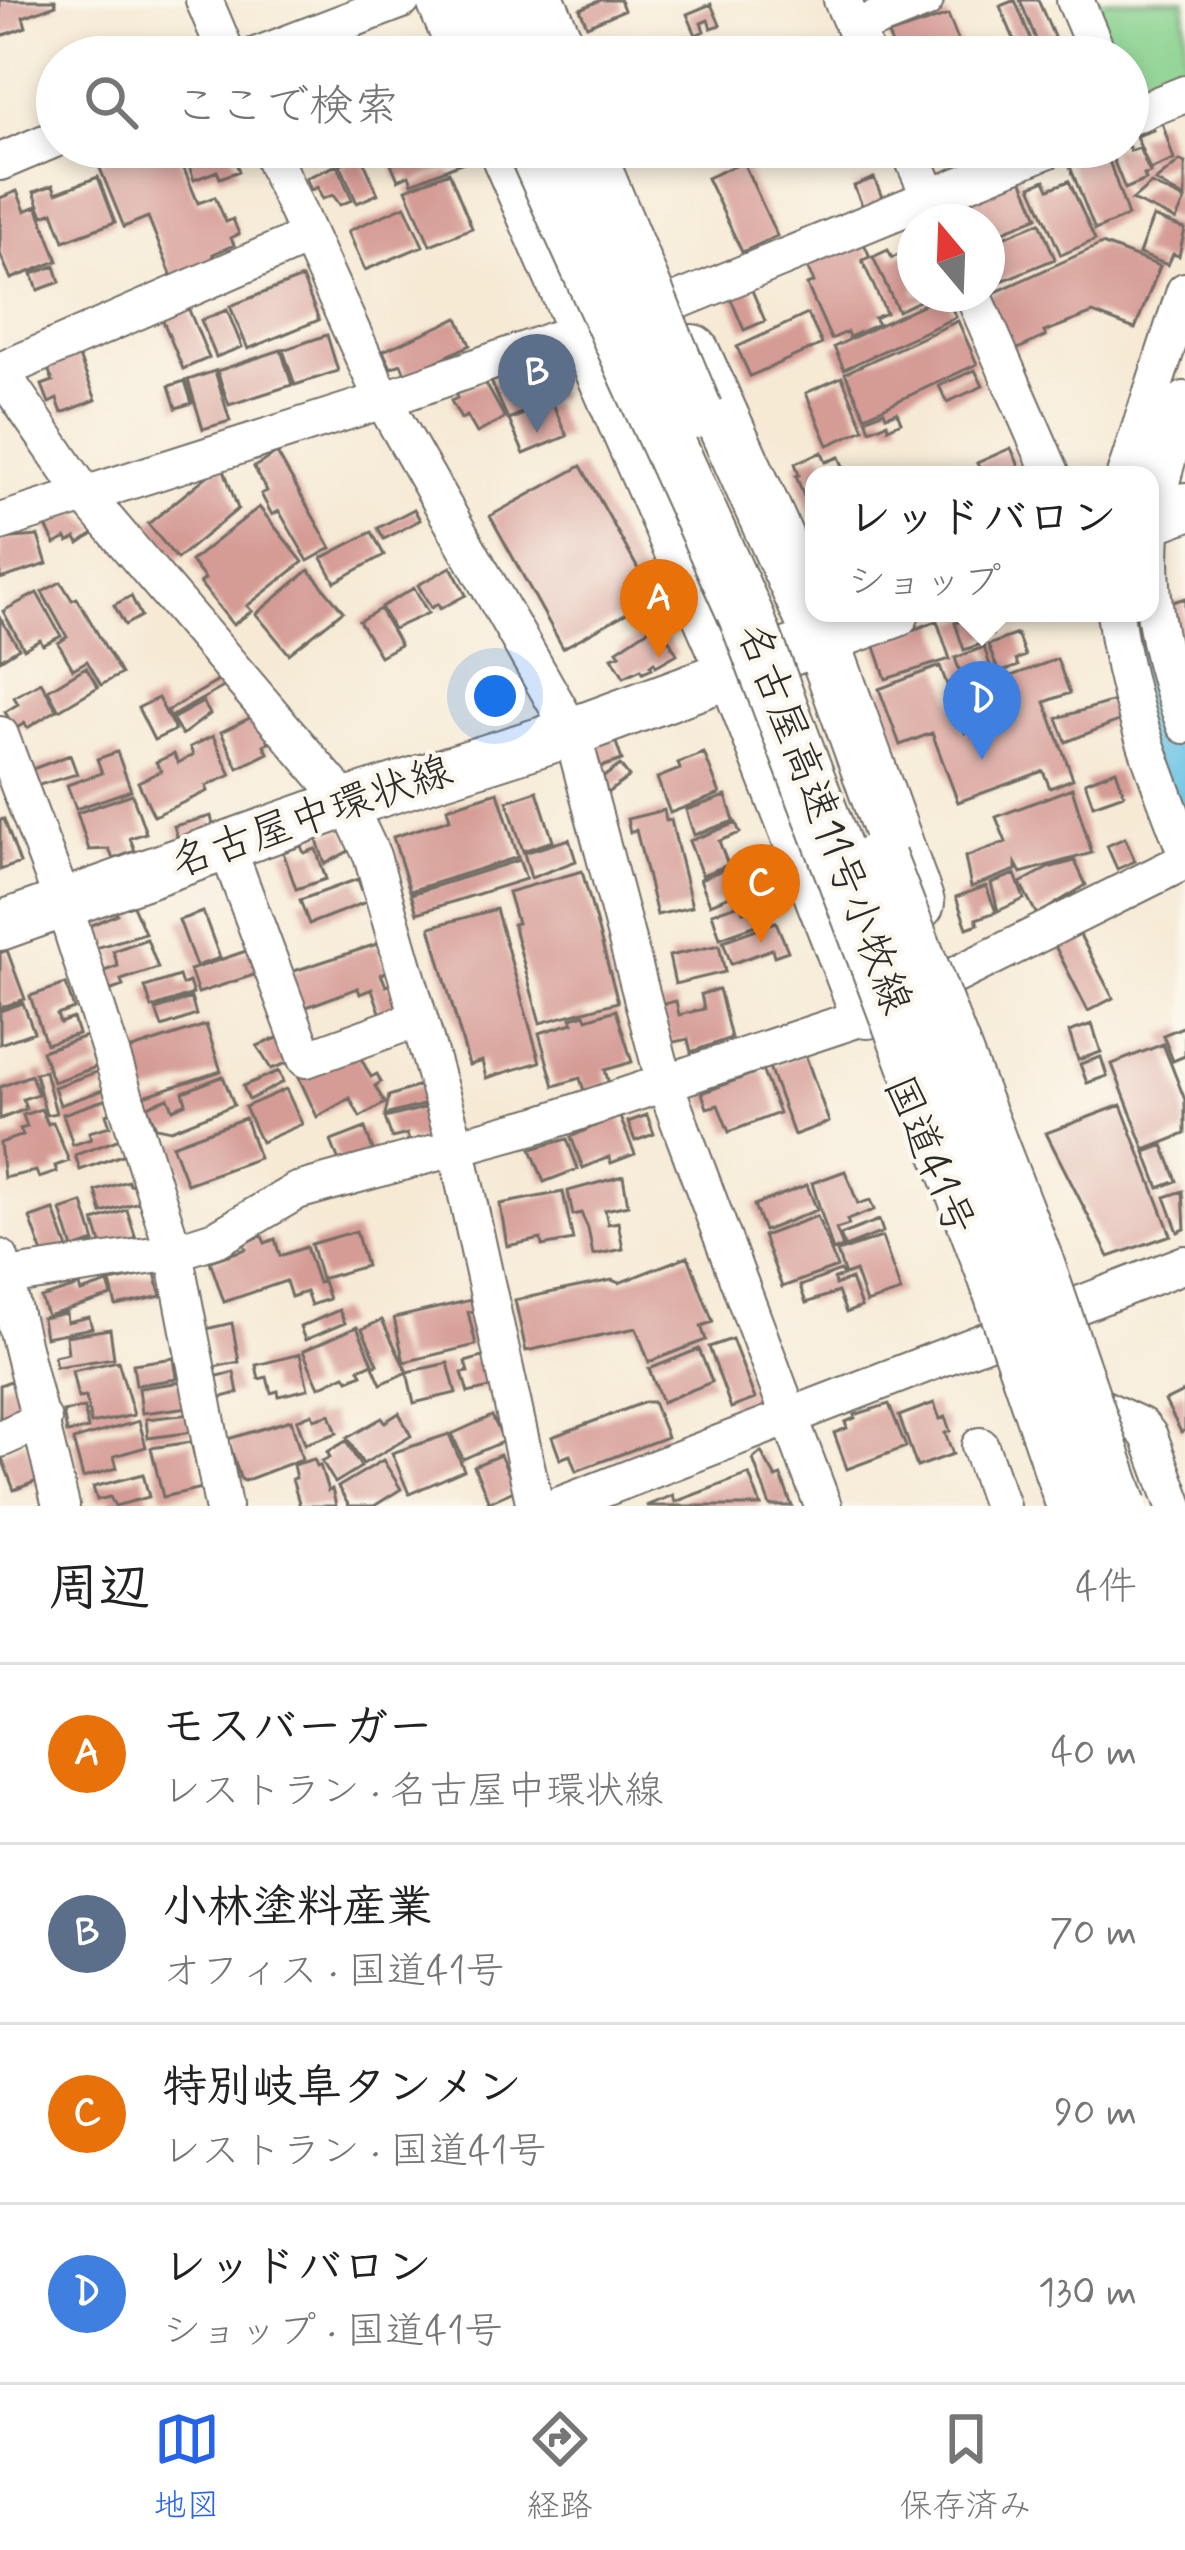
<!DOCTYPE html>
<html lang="ja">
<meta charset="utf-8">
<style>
body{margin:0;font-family:Mynerve,"Klee One",sans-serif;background:#f6f6f6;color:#222}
.compass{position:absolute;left:897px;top:204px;width:108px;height:108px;border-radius:50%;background:#fff;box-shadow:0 6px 18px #0003;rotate:341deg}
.you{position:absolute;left:495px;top:696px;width:42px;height:42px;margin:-30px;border:9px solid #fff;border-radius:50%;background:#1a73e8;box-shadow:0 0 0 18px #1a73e833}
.badge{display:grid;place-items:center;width:78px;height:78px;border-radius:50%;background:#2563eb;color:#fff;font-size:39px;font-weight:700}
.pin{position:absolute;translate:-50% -99px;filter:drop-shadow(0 3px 6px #0008)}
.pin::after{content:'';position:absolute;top:63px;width:42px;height:36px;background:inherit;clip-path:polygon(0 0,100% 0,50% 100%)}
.popup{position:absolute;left:805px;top:466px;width:354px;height:156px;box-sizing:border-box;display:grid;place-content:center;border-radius:24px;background:#fff;filter:drop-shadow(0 3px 9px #0005);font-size:39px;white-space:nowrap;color:#767676}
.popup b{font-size:45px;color:#222}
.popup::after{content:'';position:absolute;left:50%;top:100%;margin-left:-24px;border:24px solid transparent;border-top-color:#fff}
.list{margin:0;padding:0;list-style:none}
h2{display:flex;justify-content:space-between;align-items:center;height:156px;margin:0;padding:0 48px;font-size:51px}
h2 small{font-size:39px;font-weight:400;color:#767676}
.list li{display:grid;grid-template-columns:78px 1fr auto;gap:36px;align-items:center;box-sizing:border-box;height:180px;padding:0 48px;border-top:3px solid #e0e0e0}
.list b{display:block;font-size:45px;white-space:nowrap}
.list p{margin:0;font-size:39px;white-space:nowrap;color:#767676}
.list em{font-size:39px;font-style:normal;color:#767676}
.icon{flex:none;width:66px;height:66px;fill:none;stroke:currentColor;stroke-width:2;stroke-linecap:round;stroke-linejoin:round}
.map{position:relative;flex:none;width:1185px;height:1506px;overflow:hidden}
.search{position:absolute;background:#fff;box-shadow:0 6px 18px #0003;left:36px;right:36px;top:36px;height:132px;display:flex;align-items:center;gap:30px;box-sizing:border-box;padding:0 42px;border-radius:66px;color:#767676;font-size:45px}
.sheet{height:876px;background:#fff}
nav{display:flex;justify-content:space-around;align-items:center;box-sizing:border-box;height:168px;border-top:3px solid #e0e0e0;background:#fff;font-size:33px;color:#767676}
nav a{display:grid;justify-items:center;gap:6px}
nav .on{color:#2563eb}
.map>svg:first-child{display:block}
.green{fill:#86d08d;stroke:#587e5c;stroke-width:3}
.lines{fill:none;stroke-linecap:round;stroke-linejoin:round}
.river{stroke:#66c1e4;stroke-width:48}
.building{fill:#d59b95}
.minor-casing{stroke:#726e66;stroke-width:40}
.major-casing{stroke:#726e66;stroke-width:52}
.highway-casing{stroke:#726e66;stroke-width:58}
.minor{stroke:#fff;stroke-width:36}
.major{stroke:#fff;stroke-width:48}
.highway{stroke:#fff;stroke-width:54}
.highway-bridge-casing{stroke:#726e66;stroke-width:58;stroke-linecap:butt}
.highway-bridge{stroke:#fff;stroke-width:54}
.labels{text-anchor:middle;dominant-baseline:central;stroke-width:9;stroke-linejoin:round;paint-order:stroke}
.street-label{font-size:42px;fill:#2b2b2b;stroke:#fbf7ec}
</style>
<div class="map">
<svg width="1185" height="1506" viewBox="0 0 1185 1506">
<rect width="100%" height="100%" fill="#fbf7ec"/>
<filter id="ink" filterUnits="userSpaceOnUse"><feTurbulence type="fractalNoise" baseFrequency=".00833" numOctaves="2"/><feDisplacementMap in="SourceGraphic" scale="24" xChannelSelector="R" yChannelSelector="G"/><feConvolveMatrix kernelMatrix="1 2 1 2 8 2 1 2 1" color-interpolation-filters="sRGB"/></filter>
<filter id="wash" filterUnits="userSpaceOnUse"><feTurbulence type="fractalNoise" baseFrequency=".004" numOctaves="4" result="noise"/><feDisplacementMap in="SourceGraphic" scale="48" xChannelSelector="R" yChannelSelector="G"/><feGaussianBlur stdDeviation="2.7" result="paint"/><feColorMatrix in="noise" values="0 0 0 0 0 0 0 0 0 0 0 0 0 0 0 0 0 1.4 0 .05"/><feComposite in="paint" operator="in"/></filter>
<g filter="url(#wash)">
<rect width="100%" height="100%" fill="#f6ead5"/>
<!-- green -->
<path class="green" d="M1077,0H1185V91L1128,114V57H1102Z"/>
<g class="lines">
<!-- river -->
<path class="river" d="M1137,613L1145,677L1185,786"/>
</g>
<g id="blocks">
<!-- building -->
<path class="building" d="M0,0H55L56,5L23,17L26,27L4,35L0,32Z
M601,0H620L624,10L587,26L580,9Z
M1015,0L1034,47L1020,53L1000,6Z
M1020,0H1038L1054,37L1038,44Z
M711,4L720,25L711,28L708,20L701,23L704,31L696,35L687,14Z
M948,15L965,57H897L888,35Z
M1161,119L1174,160L1150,170L1136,136L1153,130L1150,123Z
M159,147H175L198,203L215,197L226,222L233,219L239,234L231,238L234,245L213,254L215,261L173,279L148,217L124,227L97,161L128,149L132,158Z
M182,147H230L239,171L220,178L217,171L194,180Z
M409,147H466L471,159L412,183L409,175L398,180L388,156Z
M1114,147H1129L1130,151L1139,148L1150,173L1144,175L1146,180L1125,189L1109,149Z
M1105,149L1128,216L1095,230L1067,159Z
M361,155L378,194L357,203L340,164Z
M1180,161L1185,163V198L1155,181Z
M743,162L777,236L742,252L707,178Z
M337,165L352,200L340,205L333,195L322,199L318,187L311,190L306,178Z
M449,172L472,228L430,245L406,189Z
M1020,174L1038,217L987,238V222H981L969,195Z
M98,177L115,222L64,241L53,212L43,216L34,192L53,185L56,193Z
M874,178L884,202L864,210L854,186Z
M1045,180L1049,189L1069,181L1095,240L1061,255L1031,186Z
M1151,184L1185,200L1176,220L1132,200Z
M17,191L25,211L37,206L58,261L11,279L0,254V198Z
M405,206L423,246L365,270L348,231Z
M1153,217L1185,229L1179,256L1173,254L1168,265L1139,254Z
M1040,222L1055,259L987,287V244Z
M862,239L870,257L862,260L886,313L874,318L878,324L849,337L847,332L831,339L807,285L814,282L806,265Z
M1102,244L1160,266L1135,329L1093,313L1044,332L1046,336L1009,353L985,297Z
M915,247V294H934L898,311L873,257L888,250L892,258Z
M55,266L60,282L38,290L32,274Z
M302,278L319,320L248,349L230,306Z
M751,288L765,321L744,330L730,297Z
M945,294L956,317L844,369L834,347Z
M187,305L209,358L183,369L161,316Z
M227,310L242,347L216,357L201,320Z
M808,314L822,344L750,376L737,347Z
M458,318L470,345L406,376L401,364L391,368L383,351Z
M958,321L977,364L865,416L845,373Z
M327,335L338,371L295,385L283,350Z
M281,350L292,385L229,405L217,371Z
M77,352L96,400L62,413L57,399L49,403L42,385L53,381L46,364Z
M544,365L559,396L508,419L491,382L510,374L512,379Z
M975,370L983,386L947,402L939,386Z
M215,371L230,421L203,429L188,380Z
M842,377L864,429L828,445L806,393Z
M185,381L192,403L176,408L169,386Z
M485,382L505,418L477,433L467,416L461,419L451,401L457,398L455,393Z
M552,402L567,436L524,454L509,420Z
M884,411L886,416L897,412L901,422L888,428L887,423L870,430L866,419Z
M1011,448L1023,475H982L977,463Z
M822,452L826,462L839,457L847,475H814V522L796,476L799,475L795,463Z
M277,453L331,548L308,561L279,511L272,515L261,494L267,491L254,467Z
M222,464L238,509L177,559L148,524Z
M581,466L654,598L563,648L490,516Z
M259,507L303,562L247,606L252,611L233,625L200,583L205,579L191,561Z
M414,509L420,520L384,539L378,528Z
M76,511L99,530L79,544L76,538L68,542L66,538L55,544L45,524Z
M372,532L384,555L335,582L322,558Z
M38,536L47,564L0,579V539Z
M451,567L466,595L440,609L438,604L431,608L418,585Z
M309,570L343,611L289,654L256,614Z
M61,582L72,600L77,598L121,674L101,685L87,661L73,669L58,643L67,637L42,592Z
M414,588L428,613L393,629L381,607Z
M37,593L61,636L43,645L40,640L24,649L3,611Z
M131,596L141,616L125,625L114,605Z
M1185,598V636L1178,639L1169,603Z
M380,609L400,645L380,656L359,621Z
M984,613L992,635L982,638L984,643L964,650L955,623Z
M0,618L19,648L0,660Z
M937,621L950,659L886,679L874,644Z
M659,622L677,654L656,666L654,662L650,665L652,668L643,672L641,669L624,677L612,657L620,654L617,650Z
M1017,634L1025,656L1016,660L1018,666L999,673L988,645Z
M984,647L993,674L974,681L973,676L963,680L955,658Z
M1057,659L1070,693L1045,702L1073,779L1050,788L1043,771L958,802L932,733L900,745L879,689L940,666L965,733L970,731L957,696Z
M86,667L98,687L59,710L48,690Z
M225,677L229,684L170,717L167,711Z
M41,682L57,710L27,728L25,723L15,729L5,712L18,704L14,697Z
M158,698L175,730L154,740L138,708Z
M1114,701L1121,720L1066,742L1057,718Z
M203,702L210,714L182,735L172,719Z
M256,715L269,742L264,745L268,753L238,768L221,732Z
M613,734L622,760L601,767L592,741Z
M213,736L231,775L206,786L208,791L154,816L138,782L161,771L156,762L174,754L178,763L193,755L190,747Z
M117,752L131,790L76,809L67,785L102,773L97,759Z
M704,753L720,794L670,813L657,778L680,769L678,763Z
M70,755L77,774L36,786L30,770Z
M620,765L629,777L606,794L597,782Z
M1116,770L1124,794L1093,805L1085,782Z
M1072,788L1092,853L1021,873L1016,864V870L971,887L965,857L1006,842L996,817Z
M537,791L553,841L523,851L507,801Z
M498,792L518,857L410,891L393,837L450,819L447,808Z
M132,794L146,833L130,838L135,851L113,859L109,849L89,850L77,813Z
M726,796L734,821L694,835L686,810Z
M664,810L666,821L671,820L692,907L657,915L636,830L630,832L627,819Z
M211,816L214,829L178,839L174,826Z
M4,819L20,863L0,870V820Z
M736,823L740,833L719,841L728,865L702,875L689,841Z
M344,828L352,849L325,864L316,837Z
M1125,838L1135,861L1117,869L1107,846Z
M569,839L576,861L531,878L524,853Z
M301,846L304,853L316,849L326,879L296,889L283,852Z
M519,860L526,879L417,913L411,894Z
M1075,861L1086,885L1037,915L1020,883L1048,868Z
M737,864L747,889L710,904L700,879Z
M582,871L618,1002L540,1023L513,924L517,923L508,892Z
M1015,874L1024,899L998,911L991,883Z
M358,879L366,902L309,924L300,900Z
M986,886L996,912L976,919L978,924L967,928L956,897Z
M128,894L145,933L93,949L85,928L117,914L116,910Z
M740,904L743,912L753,908L759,924L720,938L712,913Z
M496,909L540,1062L486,1078L482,1061L469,1065L430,927Z
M203,912L220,958L196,966L179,920Z
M776,922L788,951L774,956L772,949L731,964L723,941Z
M1079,933L1113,998L1088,1011L1055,946Z
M147,939L158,968L121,980L123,986L106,992L99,973L118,966L113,951Z
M377,944L387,972L381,974L386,986L391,984L402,1009L381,1015L372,989L360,994L358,988L301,1009L288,973Z
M719,945L725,972L675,984L669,956Z
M252,949L260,973L198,993L190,970Z
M7,950L25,999L0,1008V953Z
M179,976L182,985L189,982L193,994L152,1008L145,987Z
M66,984L74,1009L57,1015L60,1023L73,1018L78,1034L46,1044L30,996Z
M719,989L731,1038L691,1052L688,1039L670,1043L659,1005L676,1001L679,1015L704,1009L701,994Z
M191,998L196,1015L162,1027L156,1010Z
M23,1003L34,1032L0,1044V1011Z
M616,1010L632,1062L605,1070L609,1084L584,1091L580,1078L554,1086L539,1033L573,1023L571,1018L585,1014L587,1019Z
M1092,1024L1101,1052L1078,1060L1069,1032Z
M206,1025L221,1071L141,1097L126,1051Z
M1185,1026V1056L1173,1061L1163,1035Z
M89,1035L99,1066L53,1082L42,1051Z
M283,1036L292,1061L271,1069L257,1046Z
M1163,1044L1185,1100V1134L1145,1150L1112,1064Z
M358,1053L371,1077L377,1074L381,1082L375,1086L385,1103L360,1117L350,1098L317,1117L299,1078L330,1061Z
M805,1054L829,1122L794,1135L769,1067Z
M1101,1057L1107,1076L1087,1083L1080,1064Z
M762,1070L779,1113L729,1132L718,1105L707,1108L702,1093Z
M45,1071L56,1113L46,1115L35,1073Z
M99,1071L106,1089L60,1105L54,1087Z
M279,1071L283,1082L249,1100L243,1086Z
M31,1075L38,1094L23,1099L26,1109L0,1119V1087Z
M223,1076L234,1105L171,1130L156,1127L147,1106L168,1098L173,1109L186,1103L183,1092Z
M422,1085L427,1104L385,1115L389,1096Z
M286,1089L302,1124L261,1142L245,1107Z
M107,1099L112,1112L106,1114L110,1126L89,1132L91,1139L73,1145L63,1114Z
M1121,1105L1171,1235L1109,1257L1046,1133Z
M428,1107L436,1140L409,1141L407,1134L392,1138L385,1118Z
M41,1109L48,1124L53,1122L69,1161L55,1166L57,1172L39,1178L36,1171L4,1178L0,1143L23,1135L20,1129L27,1127L23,1115Z
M619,1115L635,1154L611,1163L609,1157L583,1168L571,1137Z
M647,1115L654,1134L635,1141L628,1122Z
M245,1118L259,1158L187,1184L172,1145Z
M365,1128L374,1153L341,1166L331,1141Z
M120,1139L125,1154L80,1170L75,1155Z
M567,1139L578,1169L544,1182L531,1149Z
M1163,1145L1177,1181L1159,1188L1145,1152Z
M845,1171L858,1204L870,1200L874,1210L847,1220L849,1225L836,1229L843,1247L833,1251L812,1183Z
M623,1176L628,1205L605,1210L608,1224L618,1222L623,1249L593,1255L588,1228L581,1213L573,1215L568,1191Z
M128,1181L130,1185L134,1184L139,1202L102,1213L96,1191Z
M807,1185L817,1210L764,1231L754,1205Z
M1183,1191L1185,1229L1178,1232L1165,1197Z
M563,1192L573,1240L542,1246L541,1239L507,1246L500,1204Z
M83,1203L95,1242L73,1249L61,1210Z
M54,1210L68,1249L44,1257L30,1218Z
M127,1210L137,1242L102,1247L94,1221Z
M817,1216L837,1267L782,1287L763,1236Z
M879,1220L883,1232L845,1247L840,1235Z
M356,1231L366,1266L321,1279L311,1244Z
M262,1236L265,1243L275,1239L280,1256L306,1247L318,1283L323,1281L329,1299L311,1305L306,1292L291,1297L286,1281L224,1302L210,1261L246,1249L243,1242Z
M882,1237L901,1292L866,1303L855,1271L845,1275L837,1252Z
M688,1256L713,1322L701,1326L706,1340L649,1362L636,1328L526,1351L515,1300L612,1280L619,1283Z
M840,1271L843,1276L834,1279L835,1285L851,1279L861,1307L846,1313L838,1292L806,1303L800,1286Z
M155,1273L161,1296L116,1306L110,1282Z
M108,1283L112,1296L47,1316L41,1298L79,1286L81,1292Z
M471,1300L474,1311L468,1312L476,1345L404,1362L394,1318Z
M339,1310L345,1323L305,1340L300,1327Z
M66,1313L67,1322L89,1317L92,1328L45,1337L42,1318Z
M382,1320L407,1372L381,1384L373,1366L378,1364L362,1329Z
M232,1323L239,1362L214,1367L206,1329Z
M357,1327L373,1363L359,1369L362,1374L348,1380L345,1375L319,1387L303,1351Z
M110,1329L114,1358L56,1367L54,1356L68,1353L66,1336Z
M732,1339L755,1399L731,1408L709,1347Z
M699,1349L712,1382L662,1402L649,1369Z
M300,1354L308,1389L279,1396L278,1391L271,1393L267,1377L259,1379L256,1365Z
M486,1356L494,1387L468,1393L462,1373L468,1372L465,1362Z
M174,1358L177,1379L136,1385L133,1364Z
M118,1361L134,1415L91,1424L86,1397L78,1398L72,1371Z
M448,1363L456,1393L414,1403L407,1372Z
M234,1372L238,1393L219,1398L214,1377Z
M13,1380L23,1408L0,1419V1385Z
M182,1382L189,1407L142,1413L139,1388Z
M1185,1391V1430L1181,1432L1165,1401Z
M645,1402H653L667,1437L576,1471L570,1455L560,1459L552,1437Z
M934,1403L940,1419L945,1417L950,1431L945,1433L953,1454L917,1467L899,1416Z
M889,1404L906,1447L847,1469L834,1433L847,1428L845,1422L855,1418L854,1415Z
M84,1408L88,1429L67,1433L63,1412Z
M399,1413L411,1436L363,1464L347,1438L382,1418L385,1422Z
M191,1414L193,1432L148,1438L146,1419Z
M312,1414L314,1419L330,1414L337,1433L305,1444L297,1420Z
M492,1416L504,1441L463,1459L452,1434Z
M291,1420L302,1459L244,1481L240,1478L228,1439Z
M139,1421L146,1447L114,1456L117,1468L83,1478L73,1440Z
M449,1434L464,1470L409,1494L392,1453Z
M25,1441L40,1480L14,1490L0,1453Z
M346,1441L361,1467L335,1483L322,1461L330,1457L327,1452Z
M191,1442L202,1488L163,1497L151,1448Z
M761,1452L776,1478L781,1476L792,1506H770L753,1459Z
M500,1455L516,1490L489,1502L474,1466Z
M314,1459L317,1466L320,1465L328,1491L332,1489L336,1506H300L292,1479L296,1478L293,1465Z
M383,1460L401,1489L374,1506H349L338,1487Z
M143,1474L149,1497L115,1506L110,1497L97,1500L93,1487Z
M749,1474L761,1506H646L673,1495L675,1502Z"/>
</g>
</g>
<g filter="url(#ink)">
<use href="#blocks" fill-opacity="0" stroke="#726e66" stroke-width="3"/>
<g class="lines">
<defs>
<path id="minor" d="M204,0L228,57
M842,0L867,57
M1075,0L1099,57
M854,28L925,0
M253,57L402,0
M1128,117L1185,94
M268,147L383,400L572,732L665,1084L823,1506
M908,147L941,222
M0,162L57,138
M973,294L1052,475
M670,304L1054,147
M0,371L85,495L347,803L372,856L457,1150L535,1506
M0,371L307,237
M1185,400C1174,438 1160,477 1154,516C1144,586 1161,661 1185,725
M1125,475L1185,291
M0,522L383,400L582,330
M1115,613C1126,701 1154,768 1185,850
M0,735L63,902L174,1252L223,1506
M227,847L306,1059L417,1019
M946,980L1185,861
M0,1258L61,1506
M0,1278L174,1252L218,1238L297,1191L544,1123L869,1015
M1102,1408L1141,1426L1149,1436L1175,1506
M0,1439L43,1420
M980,1446L1001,1506
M558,1506L1185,1264"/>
<path id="major" d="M1150,520L1185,507
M0,926L347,803L572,732L895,613"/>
<path id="highway" d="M444,0L468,57
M492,0L518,57
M537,0L562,57
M505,147L735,672L867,1011
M692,352L822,640L917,903"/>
</defs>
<!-- minor casing -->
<use href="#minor" class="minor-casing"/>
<!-- major casing -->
<use href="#major" class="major-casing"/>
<!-- highway casing -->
<use href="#highway" class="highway-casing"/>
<!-- minor -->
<use href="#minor" class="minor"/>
<!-- major -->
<use href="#major" class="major"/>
<!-- highway -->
<use href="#highway" class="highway"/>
<defs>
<path id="highway-bridge" d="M534,147L746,616L996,1278L1074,1506
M585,147L695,411
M879,859L1036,1262L1120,1506"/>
</defs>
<!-- highway-bridge casing -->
<use href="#highway-bridge" class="highway-bridge-casing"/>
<!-- highway-bridge -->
<use href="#highway-bridge" class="highway-bridge"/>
</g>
</g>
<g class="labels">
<!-- street labels -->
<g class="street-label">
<text transform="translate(312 818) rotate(-19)">名古屋中環状線</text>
<text transform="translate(823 819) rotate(69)">名古屋高速11号小牧線</text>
<text transform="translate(928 1156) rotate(67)">国道41号</text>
</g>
</g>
</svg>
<svg class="compass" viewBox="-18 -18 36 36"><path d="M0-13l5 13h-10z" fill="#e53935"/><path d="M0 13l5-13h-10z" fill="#767676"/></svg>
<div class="you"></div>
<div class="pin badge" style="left:659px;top:658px;background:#e8710a">A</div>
<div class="pin badge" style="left:537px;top:433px;background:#5c6f8a">B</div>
<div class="pin badge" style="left:761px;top:943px;background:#e8710a">C</div>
<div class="pin badge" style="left:982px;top:760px;background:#3f7fe0">D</div>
<div class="popup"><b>レッドバロン</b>ショップ</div>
<div class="search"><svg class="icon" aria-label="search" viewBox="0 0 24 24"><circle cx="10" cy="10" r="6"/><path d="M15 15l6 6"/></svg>ここで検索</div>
</div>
<section class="sheet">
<h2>周辺<small>4件</small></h2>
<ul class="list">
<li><span class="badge" style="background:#e8710a">A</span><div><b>モスバーガー</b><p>レストラン · 名古屋中環状線</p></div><em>40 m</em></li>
<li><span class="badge" style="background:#5c6f8a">B</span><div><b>小林塗料産業</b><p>オフィス · 国道41号</p></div><em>70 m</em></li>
<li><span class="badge" style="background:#e8710a">C</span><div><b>特別岐阜タンメン</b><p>レストラン · 国道41号</p></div><em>90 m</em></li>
<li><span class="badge" style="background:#3f7fe0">D</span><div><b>レッドバロン</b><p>ショップ · 国道41号</p></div><em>130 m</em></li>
</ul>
</section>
<nav>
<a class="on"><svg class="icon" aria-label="map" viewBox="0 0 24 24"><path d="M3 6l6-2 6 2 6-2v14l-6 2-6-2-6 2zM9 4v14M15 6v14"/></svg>地図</a>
<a><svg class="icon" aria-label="directions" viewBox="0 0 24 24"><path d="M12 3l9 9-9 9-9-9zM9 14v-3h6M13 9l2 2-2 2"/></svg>経路</a>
<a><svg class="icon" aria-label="saved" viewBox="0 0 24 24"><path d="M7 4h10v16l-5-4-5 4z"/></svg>保存済み</a>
</nav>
